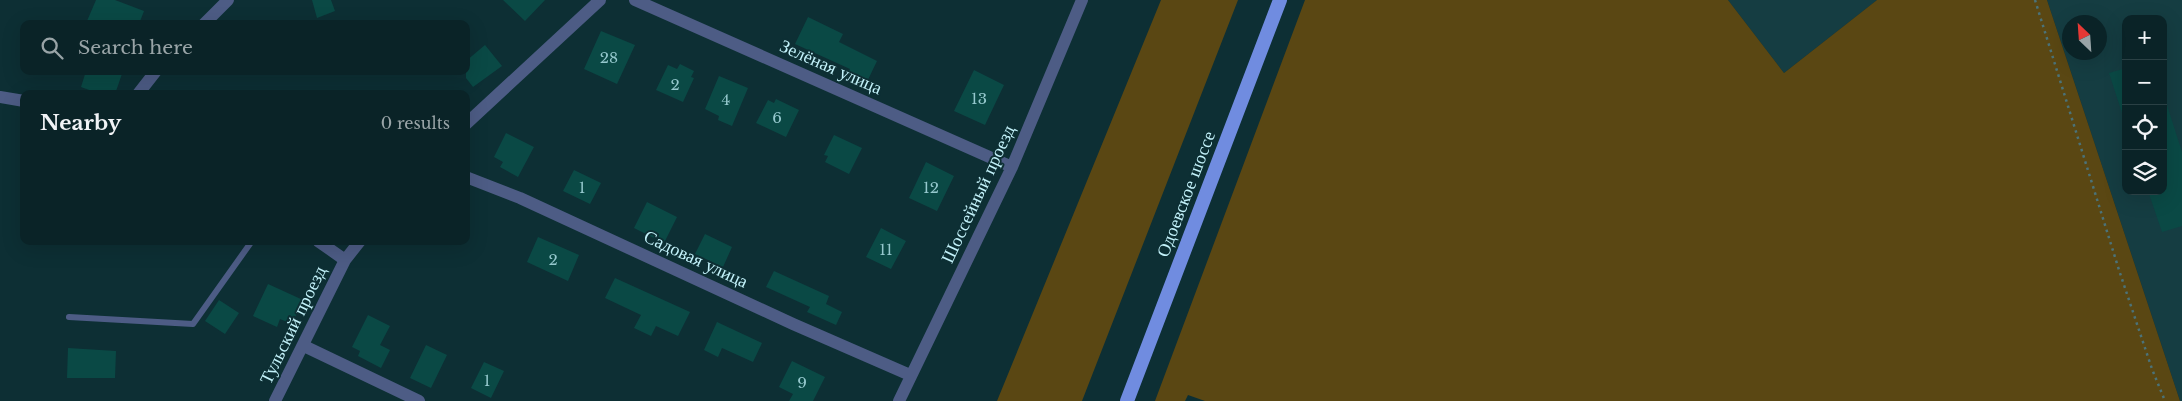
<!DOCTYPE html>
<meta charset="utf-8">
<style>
body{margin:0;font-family:"Libre Baskerville",serif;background:#182f33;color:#f1f3f6}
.controls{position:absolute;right:15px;top:15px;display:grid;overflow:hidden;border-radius:10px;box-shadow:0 5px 20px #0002}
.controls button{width:45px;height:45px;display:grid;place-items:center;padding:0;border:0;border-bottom:1px solid #2a4044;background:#0a2327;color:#f1f3f6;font:25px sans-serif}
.compass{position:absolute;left:2062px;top:15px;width:45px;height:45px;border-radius:50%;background:#0a2327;box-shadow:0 5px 20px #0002;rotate:335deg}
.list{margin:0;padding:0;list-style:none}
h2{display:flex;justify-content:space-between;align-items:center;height:65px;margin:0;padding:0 20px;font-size:21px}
h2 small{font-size:16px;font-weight:400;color:#99a4a7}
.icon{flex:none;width:28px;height:28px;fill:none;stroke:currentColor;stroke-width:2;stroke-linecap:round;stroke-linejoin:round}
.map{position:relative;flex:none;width:2182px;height:401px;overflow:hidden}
.search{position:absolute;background:#0a2327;box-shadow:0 5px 20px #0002;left:20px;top:20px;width:450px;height:55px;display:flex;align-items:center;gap:12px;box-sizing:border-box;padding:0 18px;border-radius:10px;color:#99a4a7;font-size:19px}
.panel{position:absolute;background:#0a2327;box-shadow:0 5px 20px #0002;left:20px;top:90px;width:450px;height:155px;border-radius:10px}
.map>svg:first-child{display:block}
.built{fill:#153d42;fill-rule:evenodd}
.green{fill:#5a4713}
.building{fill:#0a4945}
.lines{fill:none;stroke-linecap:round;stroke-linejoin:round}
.path{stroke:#4b7278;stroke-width:2.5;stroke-dasharray:2.5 4;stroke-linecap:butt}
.service{stroke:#4d5c85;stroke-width:6}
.minor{stroke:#4d5c85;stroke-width:12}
.primary{stroke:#708ce0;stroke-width:14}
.labels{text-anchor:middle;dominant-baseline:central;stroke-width:4;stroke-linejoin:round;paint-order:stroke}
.number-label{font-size:15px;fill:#95c8cd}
.street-label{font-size:18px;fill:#c3f2fa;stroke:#0d2f34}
</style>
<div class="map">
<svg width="2182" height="401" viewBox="0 0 2182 401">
<rect width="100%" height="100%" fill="#0d2f34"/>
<!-- built -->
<path class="built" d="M1728,0H1877L1784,73Z
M2047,0H2182V401H2180ZM2126,19H2163V191H2126ZM2070,22H2100V52H2070Z"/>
<!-- green -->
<path class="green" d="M1161,0H1238L1082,401H997Z
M1305,0H1728L1784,73L1877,0H2047L2180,401H1205L1188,395L1185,401H1155Z"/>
<!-- building -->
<path class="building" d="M96,0H115L144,11L139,24H94L87,21Z
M312,0H331L335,11L317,18Z
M503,0H545L525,21Z
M808,17L843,34L839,42L877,61L864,88L845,78L850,69L795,44Z
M601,31L635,45L617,84L584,69Z
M485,45L502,66L473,87L466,78V61Z
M680,64L694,71L691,77L694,78L683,102L656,90L668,65L677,69Z
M2126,68V115L2123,116L2109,73Z
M974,70L1004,85L985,125L954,111Z
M86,71H123L115,94H100L81,87Z
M719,76L748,88L732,126L718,120L719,116L705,109Z
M776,99L799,110L786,137L756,123L768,100L774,103Z
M2166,102L2182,152V226L2162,232L2148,191H2163V103Z
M506,133L534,147L518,177L500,167L503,162L494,157Z
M834,135L862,148L849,174L825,162L828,156L824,155Z
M926,162L954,176L937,211L909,198Z
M574,170L601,183L590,204L563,191Z
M647,202L677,217L664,243L634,228Z
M881,228L906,241L891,269L866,257Z
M705,234L732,247L723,267L695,254Z
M538,237L579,255L568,281L527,262Z
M774,271L829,296L826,304L842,312L836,325L807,312L810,307L766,287Z
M615,278L690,312L678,336L656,326L651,336L634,328L641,315L605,298Z
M268,284L303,300L292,324L280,319L277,327L253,316Z
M219,300L239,313L225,334L205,321Z
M368,315L390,326L380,345L390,350L381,368L358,356L360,351L352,347Z
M717,322L762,343L753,362L722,348L718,357L704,350Z
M426,345L447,355L431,388L410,378Z
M68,348L116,351L115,378H67Z
M792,361L825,377L813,401H789L793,394L779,387Z
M484,362L504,371L491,398L471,388Z"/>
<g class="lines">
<!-- path -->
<path class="path" d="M2035,0L2119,270L2152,369L2165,401"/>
<!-- service -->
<path class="service" d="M69,317L193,324L252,241"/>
<!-- minor -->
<path class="minor" d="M635,0L1012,167
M204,24L228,0
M138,94L156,71
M0,97L24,101
M466,124L600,0
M466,177L520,198L793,324L910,375
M318,241L345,260
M304,346L419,401
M275,401L345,260L360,241
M899,401L1012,167L1082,0"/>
<!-- primary -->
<path class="primary" d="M1127,401L1280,0"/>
</g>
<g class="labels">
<!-- number labels -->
<g class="number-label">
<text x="609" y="57">28</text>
<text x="675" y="84">2</text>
<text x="979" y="98">13</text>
<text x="726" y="99">4</text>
<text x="777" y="117">6</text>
<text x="582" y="187">1</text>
<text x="931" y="187">12</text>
<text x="886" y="249">11</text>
<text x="553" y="259">2</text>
<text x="487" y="380">1</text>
<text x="802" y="382">9</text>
</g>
<!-- street labels -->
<g class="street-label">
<text transform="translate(831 67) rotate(24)">Зелёная улица</text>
<text transform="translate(978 194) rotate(-65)">Шоссейный проезд</text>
<text transform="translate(1186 194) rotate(-69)">Одоевское шоссе</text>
<text transform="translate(696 259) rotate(25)">Садовая улица</text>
<text transform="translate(293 325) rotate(-64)">Тульский проезд</text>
</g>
</g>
</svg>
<div class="controls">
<button>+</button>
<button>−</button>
<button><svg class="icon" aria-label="locate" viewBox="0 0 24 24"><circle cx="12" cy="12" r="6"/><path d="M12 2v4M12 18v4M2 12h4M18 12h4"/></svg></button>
<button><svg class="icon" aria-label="layers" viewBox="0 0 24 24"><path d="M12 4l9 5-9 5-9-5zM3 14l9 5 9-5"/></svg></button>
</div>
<svg class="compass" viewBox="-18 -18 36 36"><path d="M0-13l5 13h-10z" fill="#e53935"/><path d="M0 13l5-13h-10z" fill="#99a4a7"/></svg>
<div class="search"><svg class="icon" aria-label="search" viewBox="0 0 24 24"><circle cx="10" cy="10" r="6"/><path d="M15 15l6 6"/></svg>Search here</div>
<section class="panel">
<h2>Nearby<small>0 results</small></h2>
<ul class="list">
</ul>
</section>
</div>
